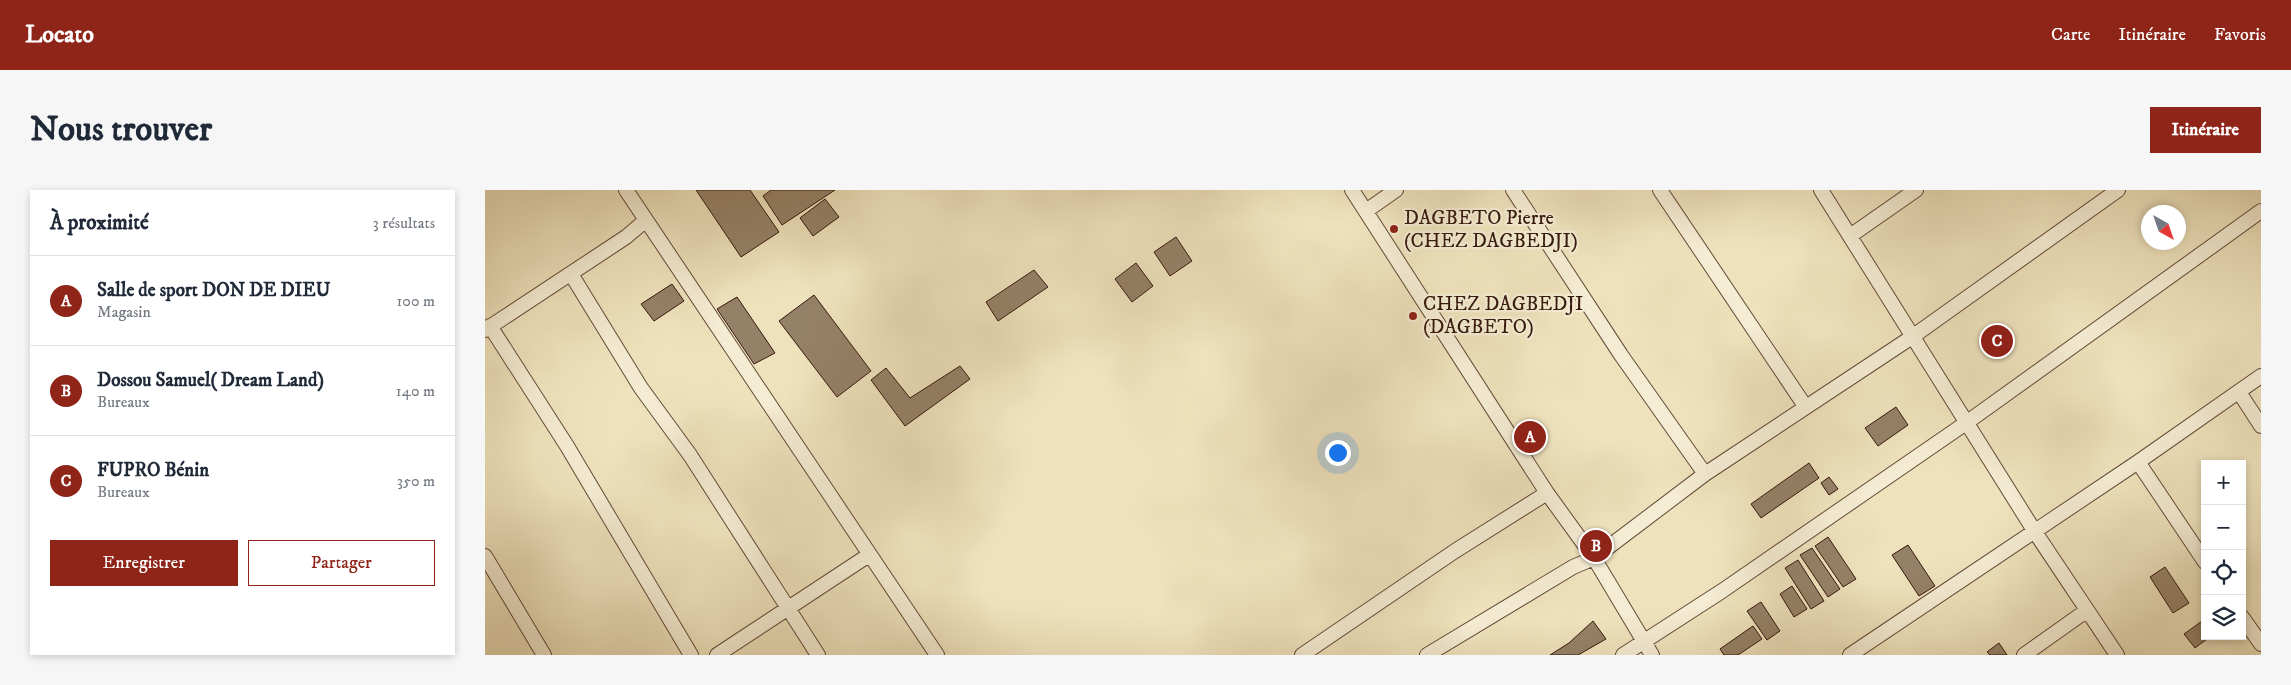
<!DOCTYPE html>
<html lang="fr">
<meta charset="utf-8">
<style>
body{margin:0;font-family:"IM FELL DW Pica",serif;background:#f6f6f7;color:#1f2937}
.controls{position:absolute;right:15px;bottom:15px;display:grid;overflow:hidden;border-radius:0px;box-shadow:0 2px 8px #0003}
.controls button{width:45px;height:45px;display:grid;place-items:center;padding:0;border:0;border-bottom:1px solid #e0e1e3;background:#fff;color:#1f2937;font:25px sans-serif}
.compass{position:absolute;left:1656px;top:15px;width:45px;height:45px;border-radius:50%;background:#fff;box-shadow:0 2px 8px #0003;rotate:140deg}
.you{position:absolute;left:852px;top:262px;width:18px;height:18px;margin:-12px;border:4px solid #fff;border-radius:50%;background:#1a73e8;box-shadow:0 0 0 8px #1a73e833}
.badge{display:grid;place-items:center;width:32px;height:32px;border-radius:50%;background:#8f2418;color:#fff;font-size:16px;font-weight:700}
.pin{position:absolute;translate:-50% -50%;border:2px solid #fff;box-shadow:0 1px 5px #0006}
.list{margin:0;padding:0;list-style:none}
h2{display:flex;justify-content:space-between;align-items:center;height:65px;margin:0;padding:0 20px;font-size:21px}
h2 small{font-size:16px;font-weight:400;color:#747a83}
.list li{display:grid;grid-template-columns:32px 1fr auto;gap:15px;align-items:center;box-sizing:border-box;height:90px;padding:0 20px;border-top:1px solid #e0e1e3}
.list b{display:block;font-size:19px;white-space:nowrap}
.list p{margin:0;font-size:16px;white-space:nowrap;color:#747a83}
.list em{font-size:16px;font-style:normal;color:#747a83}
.actions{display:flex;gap:10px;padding:15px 20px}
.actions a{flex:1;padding:11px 0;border:1px solid #8f2418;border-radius:0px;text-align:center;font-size:18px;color:#8f2418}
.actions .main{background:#8f2418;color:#fff}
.icon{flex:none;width:28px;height:28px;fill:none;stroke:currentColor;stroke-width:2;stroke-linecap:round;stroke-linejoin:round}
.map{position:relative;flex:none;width:1776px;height:465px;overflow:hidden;border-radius:0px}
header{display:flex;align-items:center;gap:30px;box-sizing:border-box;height:70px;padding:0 25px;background:#8f2418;color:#fff}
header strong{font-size:24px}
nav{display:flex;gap:28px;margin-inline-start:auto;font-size:18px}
.intro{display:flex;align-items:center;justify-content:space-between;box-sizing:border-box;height:120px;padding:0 30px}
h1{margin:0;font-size:35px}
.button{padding:12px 22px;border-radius:0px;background:#8f2418;color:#fff;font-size:18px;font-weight:700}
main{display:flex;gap:30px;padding:0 30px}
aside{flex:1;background:#fff;border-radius:0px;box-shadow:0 2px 8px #0003}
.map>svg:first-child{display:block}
.building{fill:#958168;stroke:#35180d}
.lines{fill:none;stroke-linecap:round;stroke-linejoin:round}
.minor-casing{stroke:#634a39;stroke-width:16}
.minor{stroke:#f4ecd3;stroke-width:14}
.poi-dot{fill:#8f2418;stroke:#f4ecd3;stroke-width:2}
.labels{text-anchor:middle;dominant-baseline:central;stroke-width:4.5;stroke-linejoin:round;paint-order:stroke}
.poi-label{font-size:20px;fill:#35180d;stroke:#f4ecd3;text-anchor:start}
</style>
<header>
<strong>Locato</strong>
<nav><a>Carte</a><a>Itinéraire</a><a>Favoris</a></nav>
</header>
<div class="intro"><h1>Nous trouver</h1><a class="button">Itinéraire</a></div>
<main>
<aside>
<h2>À proximité<small>3 résultats</small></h2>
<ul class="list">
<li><span class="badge">A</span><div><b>Salle de sport DON DE DIEU</b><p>Magasin</p></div><em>100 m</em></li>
<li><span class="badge">B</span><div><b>Dossou Samuel( Dream Land)</b><p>Bureaux</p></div><em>140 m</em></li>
<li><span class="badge">C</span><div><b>FUPRO Bénin</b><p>Bureaux</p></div><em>350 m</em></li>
</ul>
<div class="actions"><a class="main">Enregistrer</a><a>Partager</a></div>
</aside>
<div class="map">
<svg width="1776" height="465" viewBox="0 0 1776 465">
<rect width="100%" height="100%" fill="#eee2bc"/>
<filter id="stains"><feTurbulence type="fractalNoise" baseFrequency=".004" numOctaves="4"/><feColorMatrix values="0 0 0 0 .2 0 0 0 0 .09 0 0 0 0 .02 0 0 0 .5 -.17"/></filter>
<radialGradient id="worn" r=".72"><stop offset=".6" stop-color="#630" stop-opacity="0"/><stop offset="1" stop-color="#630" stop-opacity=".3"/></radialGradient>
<!-- building -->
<path class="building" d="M211,0H265L294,42L256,67Z
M286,0H350L297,35L278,6Z
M340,9L354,27L328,46L315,28Z
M691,47L707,71L685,86L669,62Z
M651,73L668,96L647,112L630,89Z
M549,80L563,97L513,131L501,112Z
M187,94L199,111L169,131L156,114Z
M329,105L386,181L352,207L294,131Z
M252,107L290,163L269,174L232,119Z
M475,176L485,189L420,236L386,190L401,178L425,208Z
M1411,217L1423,235L1393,256L1380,238Z
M1324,273L1334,288L1276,328L1266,314Z
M1344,287L1353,299L1344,305L1336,293Z
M1343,347L1371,389L1358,397L1330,356Z
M1423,355L1450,396L1434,406L1407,365Z
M1327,358L1355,399L1343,407L1315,365Z
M1313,370L1339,411L1326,419L1300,378Z
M1680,377L1704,413L1688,423L1665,387Z
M1307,396L1322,419L1309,427L1295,404Z
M1276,412L1295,441L1282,450L1262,421Z
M1720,429V446H1726L1710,458L1699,444Z
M1108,431L1121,449L1093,465H1065L1084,453Z
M1268,436L1277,449L1253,465H1239L1235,459Z
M1514,453L1522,465H1505L1502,462Z"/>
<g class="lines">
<defs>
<path id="minor" d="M141,0L452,465
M867,0L1062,303L1109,368L1167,465
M1028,0L1136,165L1220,284
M1175,0L1320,216
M1336,0L1550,342L1632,465
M881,21L911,0
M1365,46L1431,0
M86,84L156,198L205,265L333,465
M5,136L82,256L206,465
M0,140L141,47L161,30
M1754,202L1776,236
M1653,272L1720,372
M0,366L59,465
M1757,427L1776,454
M232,465L384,365
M817,465L970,361L1062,303
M942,465L1088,377L1109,368L1220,284L1427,147L1633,0
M1138,465L1237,401L1481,233L1776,21
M1365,465L1653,272L1776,186
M1539,465L1601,421"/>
</defs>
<!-- minor casing -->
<use href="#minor" class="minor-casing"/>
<!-- minor -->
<use href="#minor" class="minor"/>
</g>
<!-- markers -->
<g class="poi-dot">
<circle cx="909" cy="39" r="5"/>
<circle cx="928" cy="126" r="5"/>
</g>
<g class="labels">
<!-- poi labels -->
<g class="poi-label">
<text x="919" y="28">DAGBETO Pierre<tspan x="919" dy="23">(CHEZ DAGBEDJI)</tspan></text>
<text x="938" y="114">CHEZ DAGBEDJI<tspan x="938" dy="23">(DAGBETO)</tspan></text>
</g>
</g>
<rect width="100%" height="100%" filter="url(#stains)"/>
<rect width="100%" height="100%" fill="url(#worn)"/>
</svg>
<div class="controls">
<button>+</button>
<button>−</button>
<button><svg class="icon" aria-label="locate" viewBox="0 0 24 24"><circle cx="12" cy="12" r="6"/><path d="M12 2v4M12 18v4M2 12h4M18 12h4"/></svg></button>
<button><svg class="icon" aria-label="layers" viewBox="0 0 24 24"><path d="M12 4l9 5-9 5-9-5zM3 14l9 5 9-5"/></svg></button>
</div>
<svg class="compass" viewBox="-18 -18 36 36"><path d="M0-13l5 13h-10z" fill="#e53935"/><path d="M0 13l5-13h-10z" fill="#747a83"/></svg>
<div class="you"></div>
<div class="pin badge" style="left:1045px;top:247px">A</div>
<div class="pin badge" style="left:1111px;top:356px">B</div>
<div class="pin badge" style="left:1512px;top:151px">C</div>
</div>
</main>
